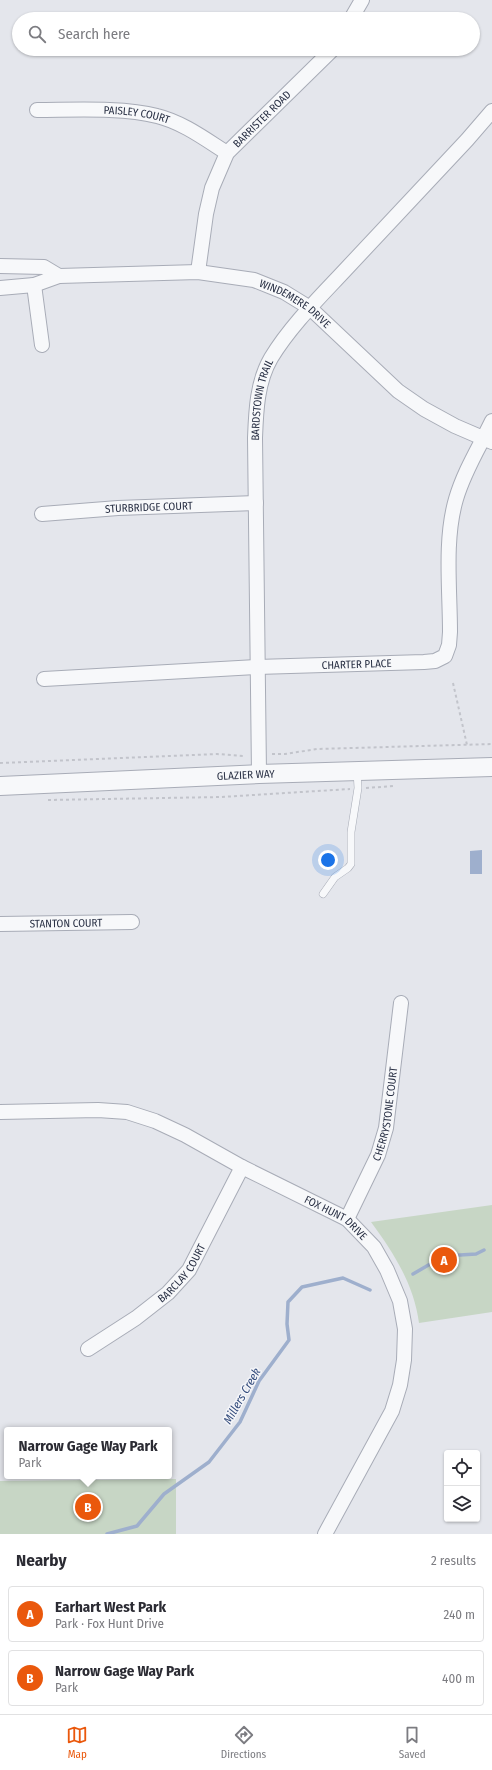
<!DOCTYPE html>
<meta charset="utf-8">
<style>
body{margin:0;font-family:"Fira Sans Condensed",sans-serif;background:#f7f7f7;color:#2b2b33}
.controls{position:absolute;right:12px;bottom:12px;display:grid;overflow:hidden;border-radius:4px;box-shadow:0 1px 3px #0004}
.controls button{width:36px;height:36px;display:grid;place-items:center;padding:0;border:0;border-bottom:1px solid #e1e1e2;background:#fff;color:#2b2b33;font:20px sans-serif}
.you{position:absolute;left:328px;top:860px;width:14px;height:14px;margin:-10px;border:3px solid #fff;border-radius:50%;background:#1a73e8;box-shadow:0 0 0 6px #1a73e833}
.badge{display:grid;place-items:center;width:26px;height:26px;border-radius:50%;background:#ea580c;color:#fff;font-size:13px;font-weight:700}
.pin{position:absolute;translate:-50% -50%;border:2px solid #fff;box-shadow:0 1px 4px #0006}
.popup{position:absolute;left:4px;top:1427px;width:168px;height:52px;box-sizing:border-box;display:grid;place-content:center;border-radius:4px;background:#fff;filter:drop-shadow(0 1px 3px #0005);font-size:13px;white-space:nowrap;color:#7c7c81}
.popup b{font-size:15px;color:#2b2b33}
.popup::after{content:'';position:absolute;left:50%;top:100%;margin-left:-8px;border:8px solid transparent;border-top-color:#fff}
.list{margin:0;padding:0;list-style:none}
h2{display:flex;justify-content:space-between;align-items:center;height:52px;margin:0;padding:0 16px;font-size:17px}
h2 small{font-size:13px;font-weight:400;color:#7c7c81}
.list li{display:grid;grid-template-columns:26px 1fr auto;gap:12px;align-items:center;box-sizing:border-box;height:56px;margin:0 8px 8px;padding:0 8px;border:1px solid #e1e1e2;border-radius:4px}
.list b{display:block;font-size:15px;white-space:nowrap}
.list p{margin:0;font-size:13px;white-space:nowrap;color:#7c7c81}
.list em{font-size:13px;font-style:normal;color:#7c7c81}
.icon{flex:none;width:22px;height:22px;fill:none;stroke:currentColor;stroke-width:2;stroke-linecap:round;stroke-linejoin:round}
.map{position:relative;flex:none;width:492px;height:1534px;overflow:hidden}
.search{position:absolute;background:#fff;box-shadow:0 1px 3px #0004;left:12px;right:12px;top:12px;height:44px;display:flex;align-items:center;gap:10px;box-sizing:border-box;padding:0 14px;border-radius:22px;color:#7c7c81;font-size:15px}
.sheet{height:180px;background:#fff}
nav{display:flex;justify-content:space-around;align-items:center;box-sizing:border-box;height:56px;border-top:1px solid #e1e1e2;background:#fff;font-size:11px;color:#7c7c81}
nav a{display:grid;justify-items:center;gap:2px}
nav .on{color:#ea580c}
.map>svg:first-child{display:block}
.green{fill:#c7d6c5}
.water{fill:#9eafcd}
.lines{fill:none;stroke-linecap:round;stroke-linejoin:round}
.stream{stroke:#9eafcd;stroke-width:3.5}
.service-casing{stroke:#a8acb7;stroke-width:8}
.minor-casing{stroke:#a8acb7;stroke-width:16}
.tertiary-casing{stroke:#a8acb7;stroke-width:20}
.path{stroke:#c2c4cb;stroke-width:2;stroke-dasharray:3 3;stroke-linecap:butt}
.service{stroke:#f7f8fa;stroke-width:7}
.minor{stroke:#f7f8fa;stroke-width:14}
.tertiary{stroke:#f7f8fa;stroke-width:18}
.labels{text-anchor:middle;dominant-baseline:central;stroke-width:3;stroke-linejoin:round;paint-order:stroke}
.street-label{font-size:11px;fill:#2a3145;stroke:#f4f5f9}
.water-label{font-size:12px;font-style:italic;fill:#334b7b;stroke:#f4f5f9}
</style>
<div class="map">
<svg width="492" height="1534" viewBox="0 0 492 1534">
<rect width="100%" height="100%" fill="#e4e6ec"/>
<!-- green -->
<path class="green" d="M492,1205V1312L419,1323C414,1284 393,1252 371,1222Z
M176,1479V1534H0V1481Z"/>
<!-- water -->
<path class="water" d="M482,850V874H470V851Z"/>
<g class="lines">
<!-- stream -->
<path class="stream" d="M413,1274L444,1256L476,1254L484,1250
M107,1534L137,1526L164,1494L209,1462L240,1422L259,1381L289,1340L287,1324L288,1302L302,1287L343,1278L370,1290"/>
<defs>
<path id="service" d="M323,894L335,877L348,868L351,864V832L358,788L357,771"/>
<g id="minor">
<path d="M351,19L362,0"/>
<path id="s1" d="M37,110C72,110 123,107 157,116C182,122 205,139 227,153"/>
<path d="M0,266L44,267L59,276"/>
<path id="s2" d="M198,272L206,214L212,188L227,153L333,49"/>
<path d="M34,285L42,345"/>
<path id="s3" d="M0,288L34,285L59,276L198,272L254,280L284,292L310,308L398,391L424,409L455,426L492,442"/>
<path id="s4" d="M42,514L118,508L256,503"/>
<path id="s5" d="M44,679L257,667L424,662L435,661L445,656L449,645L450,632C450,589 444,540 456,499C464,471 480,446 492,421"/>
<path id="s6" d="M259,774L255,438C256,411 257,382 271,358C291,325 321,296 347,268C387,225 427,183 467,140L492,111"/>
<path id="s7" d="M0,924L132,922"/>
<path id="s8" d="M0,1112L98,1110L127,1112L155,1121L185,1135L242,1167L347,1219L374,1247L387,1270L400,1301L405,1329L404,1360L400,1385L392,1411L325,1534"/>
<path id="s9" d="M347,1219L378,1155L386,1128L401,1003"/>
<path id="s10" d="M88,1349L136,1318L168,1293L189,1270L242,1167"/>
</g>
<g id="tertiary">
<path id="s11" d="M0,786L259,774L492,767"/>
</g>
</defs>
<!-- service casing -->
<use href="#service" class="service-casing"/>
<!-- minor casing -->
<use href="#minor" class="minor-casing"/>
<!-- tertiary casing -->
<use href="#tertiary" class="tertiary-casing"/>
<!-- path -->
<path class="path" d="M453,683L467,745
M272,754H285L317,749L492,744
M0,763L217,754L244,756
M366,788L394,786
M48,800L221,797L350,789"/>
<!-- service -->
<use href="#service" class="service"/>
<!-- minor -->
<use href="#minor" class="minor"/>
<!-- tertiary -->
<use href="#tertiary" class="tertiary"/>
</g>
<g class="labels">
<!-- street labels -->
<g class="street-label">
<text stroke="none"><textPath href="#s1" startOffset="100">PAISLEY COURT</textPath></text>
<text stroke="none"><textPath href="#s2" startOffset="172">BARRISTER ROAD</textPath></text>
<text stroke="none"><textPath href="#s3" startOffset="304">WINDEMERE DRIVE</textPath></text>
<text stroke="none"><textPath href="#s6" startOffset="375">BARDSTOWN TRAIL</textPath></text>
<text stroke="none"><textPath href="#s4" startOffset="107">STURBRIDGE COURT</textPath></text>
<text stroke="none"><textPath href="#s5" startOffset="313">CHARTER PLACE</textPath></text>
<text stroke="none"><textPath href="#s11" startOffset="246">GLAZIER WAY</textPath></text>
<text stroke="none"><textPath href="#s7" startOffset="66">STANTON COURT</textPath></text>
<text stroke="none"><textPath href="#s9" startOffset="113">CHERRYSTONE COURT</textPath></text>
<text stroke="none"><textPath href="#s8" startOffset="362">FOX HUNT DRIVE</textPath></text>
<text stroke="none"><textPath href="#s10" startOffset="122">BARCLAY COURT</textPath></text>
</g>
<!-- water labels -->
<g class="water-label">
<text transform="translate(242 1396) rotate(-60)">Millers Creek</text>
</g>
</g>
</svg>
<div class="controls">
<button><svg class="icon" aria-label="locate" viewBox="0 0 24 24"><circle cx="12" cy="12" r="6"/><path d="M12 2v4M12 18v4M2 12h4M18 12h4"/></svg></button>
<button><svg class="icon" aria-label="layers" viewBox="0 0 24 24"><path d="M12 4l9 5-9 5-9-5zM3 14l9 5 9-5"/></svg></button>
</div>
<div class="you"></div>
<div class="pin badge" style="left:444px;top:1260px">A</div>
<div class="pin badge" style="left:88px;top:1507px">B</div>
<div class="popup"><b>Narrow Gage Way Park</b>Park</div>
<div class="search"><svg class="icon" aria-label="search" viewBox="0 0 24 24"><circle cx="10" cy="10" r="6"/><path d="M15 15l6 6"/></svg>Search here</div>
</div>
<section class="sheet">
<h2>Nearby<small>2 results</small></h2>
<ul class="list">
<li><span class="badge">A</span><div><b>Earhart West Park</b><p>Park · Fox Hunt Drive</p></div><em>240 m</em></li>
<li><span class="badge">B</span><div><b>Narrow Gage Way Park</b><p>Park</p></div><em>400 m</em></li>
</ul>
</section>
<nav>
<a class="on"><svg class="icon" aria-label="map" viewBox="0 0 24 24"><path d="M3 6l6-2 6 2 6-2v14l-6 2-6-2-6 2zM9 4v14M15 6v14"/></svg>Map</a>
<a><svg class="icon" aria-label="directions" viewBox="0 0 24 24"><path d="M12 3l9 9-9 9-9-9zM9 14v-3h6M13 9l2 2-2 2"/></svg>Directions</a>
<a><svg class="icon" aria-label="saved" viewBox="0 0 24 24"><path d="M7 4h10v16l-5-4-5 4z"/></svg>Saved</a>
</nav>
